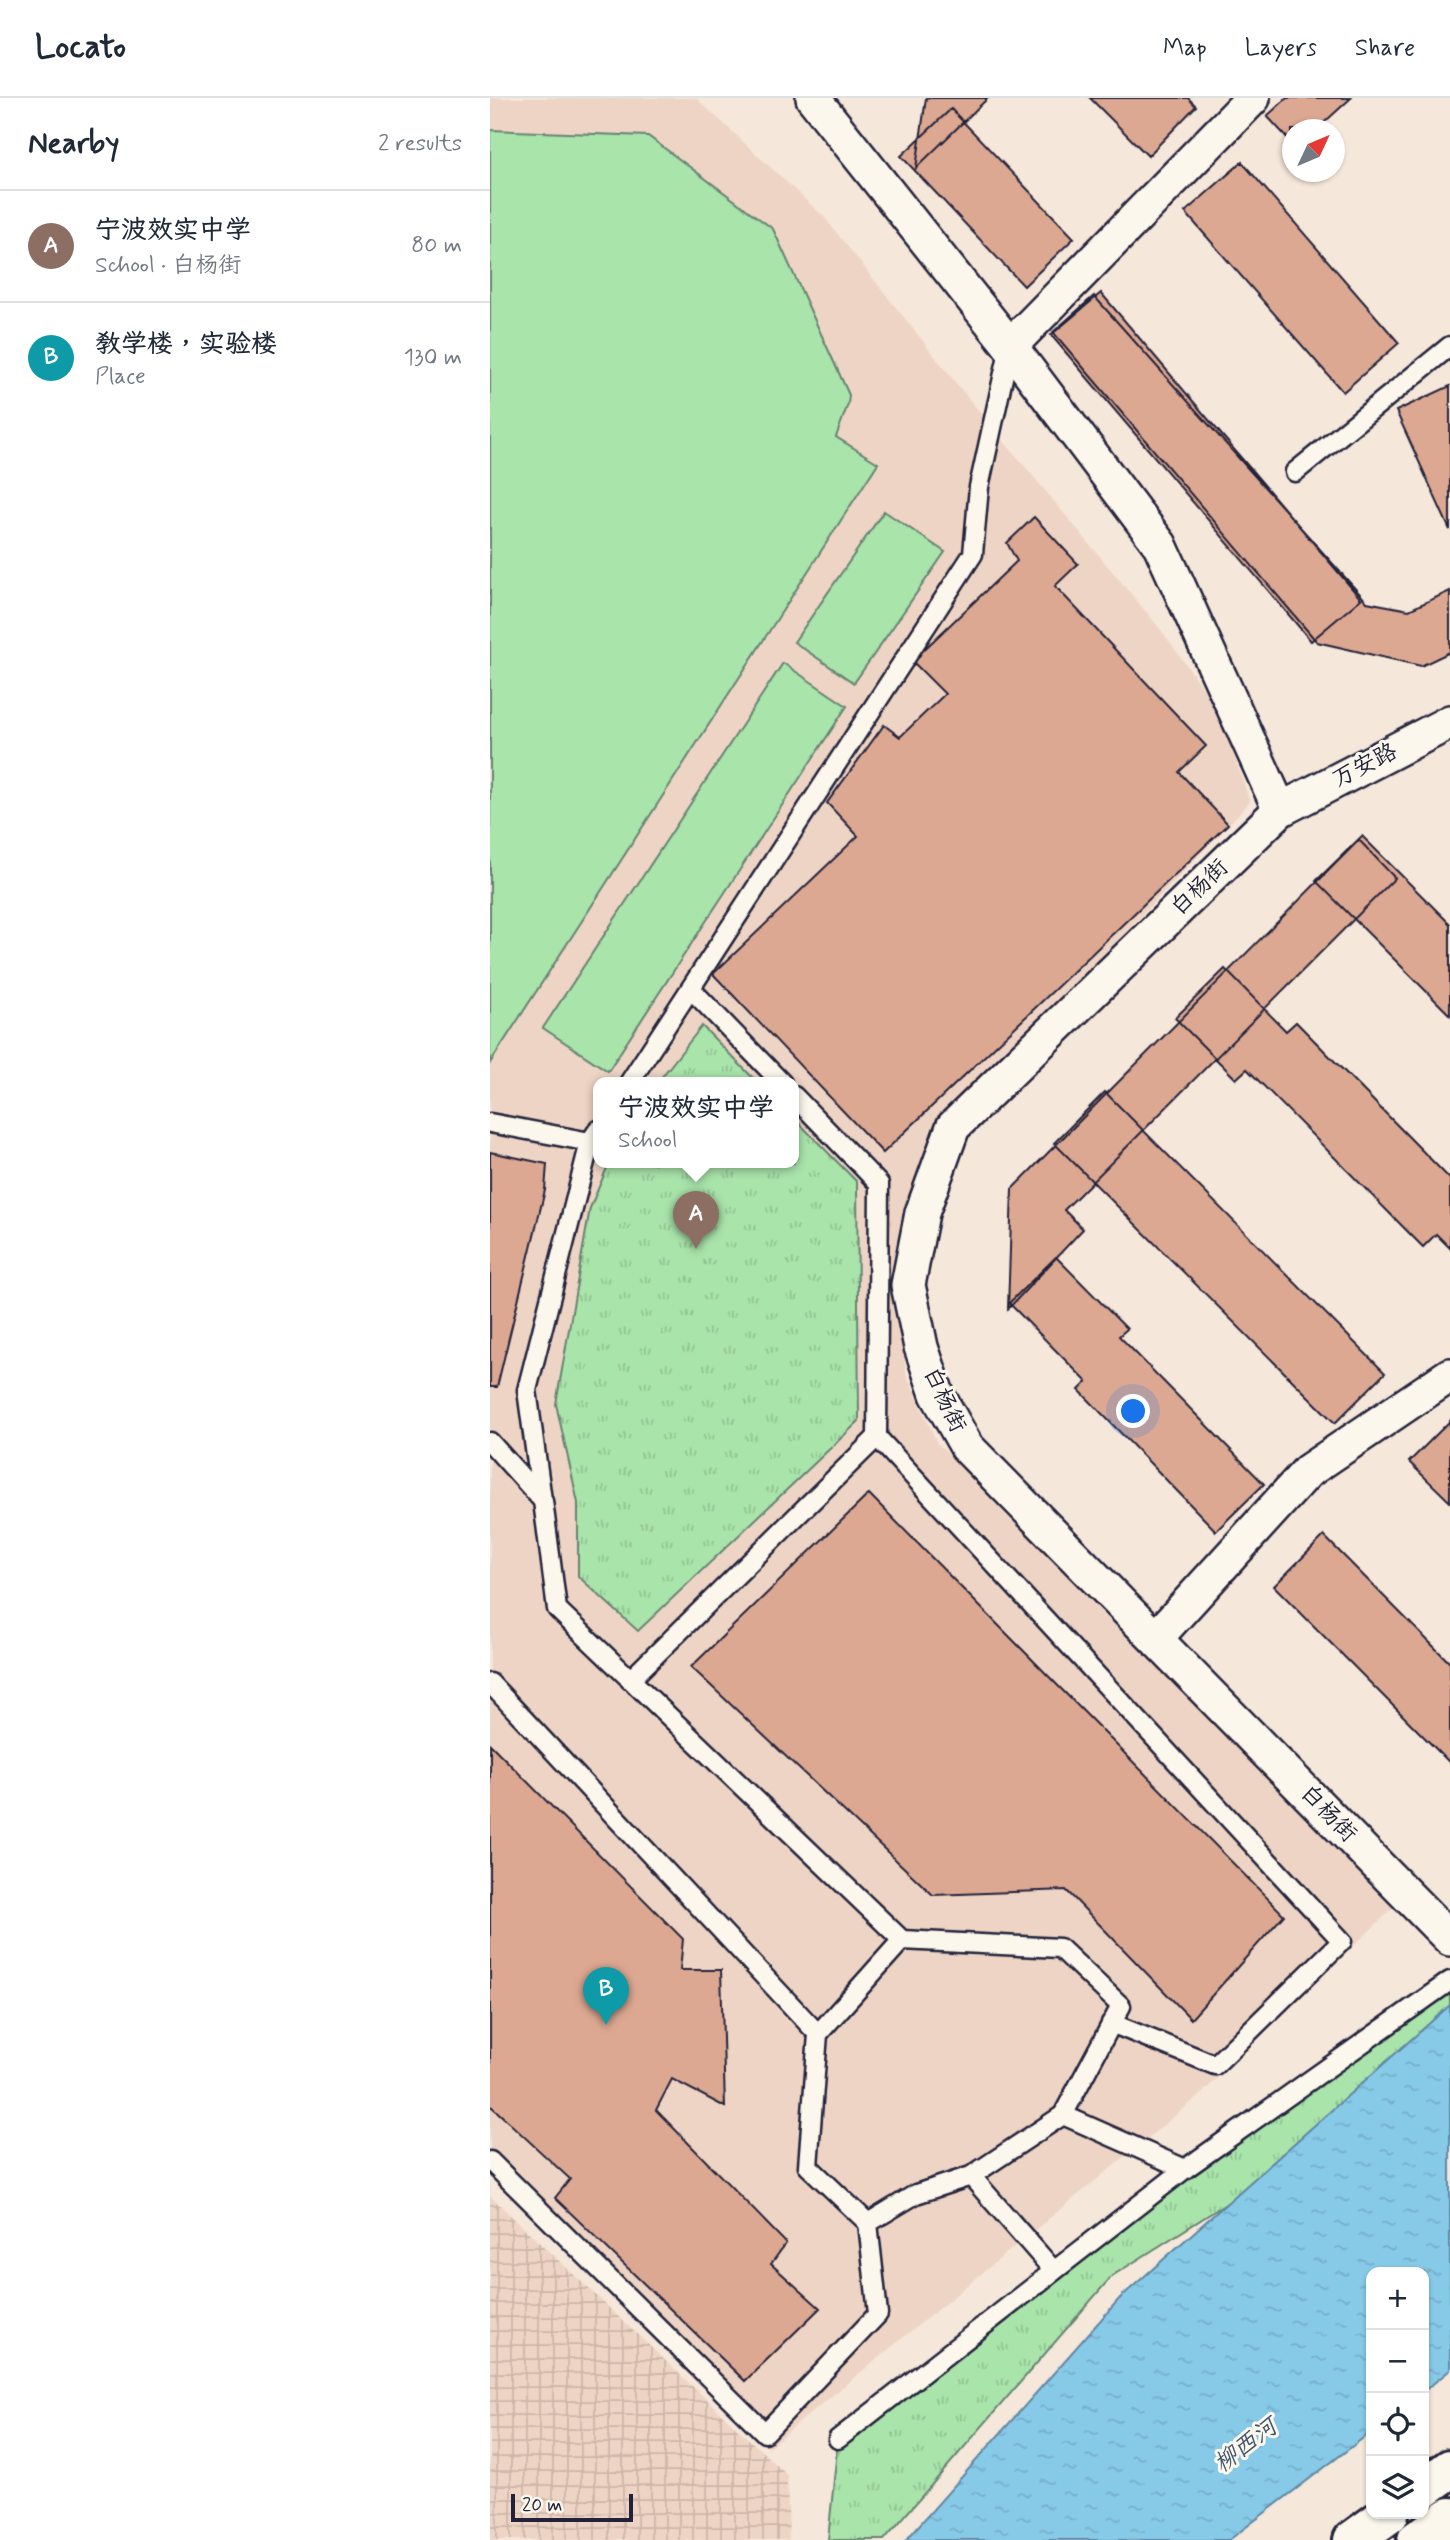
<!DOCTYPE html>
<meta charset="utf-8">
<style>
body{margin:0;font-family:Mynerve,"LXGW WenKai TC",sans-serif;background:#f6f6f7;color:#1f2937}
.controls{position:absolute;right:21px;bottom:21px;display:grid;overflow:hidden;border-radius:14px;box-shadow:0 2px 5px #0004}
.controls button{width:63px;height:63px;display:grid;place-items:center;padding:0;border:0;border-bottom:2px solid #e0e1e3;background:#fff;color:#1f2937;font:35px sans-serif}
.compass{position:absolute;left:792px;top:21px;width:63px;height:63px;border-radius:50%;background:#fff;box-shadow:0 2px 5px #0004;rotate:46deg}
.scale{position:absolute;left:21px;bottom:18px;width:122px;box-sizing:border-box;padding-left:7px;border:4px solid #22223b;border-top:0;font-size:19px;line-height:24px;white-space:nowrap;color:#22223b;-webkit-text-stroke:5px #fbf7ec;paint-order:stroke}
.you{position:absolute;left:644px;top:1314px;width:24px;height:24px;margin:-18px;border:5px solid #fff;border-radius:50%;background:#1a73e8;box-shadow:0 0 0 10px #1a73e833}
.badge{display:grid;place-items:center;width:46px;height:46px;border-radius:50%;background:#22223b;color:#fff;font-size:23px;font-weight:700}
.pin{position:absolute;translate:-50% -58px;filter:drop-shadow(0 2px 4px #0008)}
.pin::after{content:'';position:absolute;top:37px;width:24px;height:21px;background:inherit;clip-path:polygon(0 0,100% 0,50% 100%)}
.popup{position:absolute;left:103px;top:979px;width:206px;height:91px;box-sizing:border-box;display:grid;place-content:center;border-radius:14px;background:#fff;filter:drop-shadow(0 2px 5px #0005);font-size:23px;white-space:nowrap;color:#747a83}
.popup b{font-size:26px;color:#1f2937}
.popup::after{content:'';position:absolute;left:50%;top:100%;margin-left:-14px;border:14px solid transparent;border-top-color:#fff}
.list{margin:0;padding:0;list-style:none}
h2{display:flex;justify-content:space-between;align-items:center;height:91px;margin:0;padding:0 28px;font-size:30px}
h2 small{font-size:23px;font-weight:400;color:#747a83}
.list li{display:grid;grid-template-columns:46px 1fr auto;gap:21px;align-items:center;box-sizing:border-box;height:112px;padding:0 28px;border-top:2px solid #e0e1e3}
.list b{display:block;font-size:26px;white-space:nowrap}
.list p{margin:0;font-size:23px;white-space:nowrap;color:#747a83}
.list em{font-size:23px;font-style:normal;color:#747a83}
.icon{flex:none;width:38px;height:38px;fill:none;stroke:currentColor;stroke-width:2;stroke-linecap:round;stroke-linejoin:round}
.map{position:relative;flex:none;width:960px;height:2442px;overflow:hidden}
header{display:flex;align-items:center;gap:42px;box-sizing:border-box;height:98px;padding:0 35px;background:#fff;border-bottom:2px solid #e0e1e3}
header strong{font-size:33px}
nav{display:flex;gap:38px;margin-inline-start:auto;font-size:24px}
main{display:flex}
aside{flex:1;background:#fff}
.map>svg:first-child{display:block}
.built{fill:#eed4c4;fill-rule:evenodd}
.industrial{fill:url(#industrial-grid)}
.grass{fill:#a9e4aa;stroke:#668372;stroke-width:2}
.park{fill:url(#park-tufts);stroke:#668372;stroke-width:2}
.water{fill:url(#water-ripples);stroke:#5f87a3;stroke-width:2}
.building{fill:#dda892;stroke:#22223b;stroke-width:2}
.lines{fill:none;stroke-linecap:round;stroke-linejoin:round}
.lane-casing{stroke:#22223b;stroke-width:23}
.street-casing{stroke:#22223b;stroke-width:38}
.secondary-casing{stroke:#22223b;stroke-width:44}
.lane{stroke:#fbf7ec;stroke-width:18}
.street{stroke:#fbf7ec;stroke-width:33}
.secondary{stroke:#fbf7ec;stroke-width:38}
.labels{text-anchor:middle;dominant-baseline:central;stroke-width:6;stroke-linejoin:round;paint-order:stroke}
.street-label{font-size:23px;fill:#22223b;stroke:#fbf7ec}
.water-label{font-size:24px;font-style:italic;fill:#40546f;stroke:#fbf7ec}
</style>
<header>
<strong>Locato</strong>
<nav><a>Map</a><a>Layers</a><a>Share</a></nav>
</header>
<main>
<aside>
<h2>Nearby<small>2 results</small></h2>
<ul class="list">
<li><span class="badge" style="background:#8d6e63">A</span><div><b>宁波效实中学</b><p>School · 白杨街</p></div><em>80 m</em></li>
<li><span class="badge" style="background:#0f9aa8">B</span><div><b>教学楼，实验楼</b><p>Place</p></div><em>130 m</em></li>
</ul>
</aside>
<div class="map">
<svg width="960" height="2442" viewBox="0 0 960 2442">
<defs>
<pattern id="industrial-grid" width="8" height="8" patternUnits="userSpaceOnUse" patternTransform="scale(1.75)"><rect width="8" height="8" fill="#eed4c4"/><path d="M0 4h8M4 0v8" fill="none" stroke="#ccb6a9"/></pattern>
<pattern id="park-tufts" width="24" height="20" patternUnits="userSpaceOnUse" patternTransform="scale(1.75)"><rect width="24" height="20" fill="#a9e4aa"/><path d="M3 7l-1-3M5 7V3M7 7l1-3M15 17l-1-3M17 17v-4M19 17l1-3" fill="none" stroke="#91c393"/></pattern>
<pattern id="water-ripples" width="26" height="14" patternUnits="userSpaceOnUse" patternTransform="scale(1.75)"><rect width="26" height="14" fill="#87cae8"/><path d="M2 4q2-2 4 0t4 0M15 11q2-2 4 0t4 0" fill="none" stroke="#74adc8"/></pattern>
</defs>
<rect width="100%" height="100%" fill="#f5e7da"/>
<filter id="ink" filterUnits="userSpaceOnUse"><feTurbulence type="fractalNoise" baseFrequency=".0143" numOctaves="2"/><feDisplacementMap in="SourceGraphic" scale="14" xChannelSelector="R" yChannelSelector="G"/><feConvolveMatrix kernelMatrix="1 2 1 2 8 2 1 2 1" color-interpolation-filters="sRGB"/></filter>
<g filter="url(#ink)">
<!-- built -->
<path class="built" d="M0,0H206L334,119L478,300L671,532L728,611L760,704L450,1027L405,1184L416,1275L447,1345L655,1548L904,1809L709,1998L279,2349L0,2080ZM108,985H304V1065H108Z"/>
<!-- industrial -->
<path class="industrial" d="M0,2098L297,2377L299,2442H0Z"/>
<!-- grass -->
<path class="grass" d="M0,32L158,38L283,131L359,297L358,306L346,339L388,365L0,965Z
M394,413L455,454L364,585L304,544Z
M293,565L357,608L118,973L53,930Z"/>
<!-- park -->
<path class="park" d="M212,928L268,985H167Z
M304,1020L367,1084L369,1323L148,1533L88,1478V1405L66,1306L100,1110L119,1065H304Z
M960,1884V1964L622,2178L394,2442H338L348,2341Z"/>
<!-- water -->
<path class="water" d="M960,1907V2272L934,2293V2174H881V2334L739,2442H416L630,2200Z"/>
<!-- building -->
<path class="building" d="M436,0H498L426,70Z
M600,0H698L706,8L658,58Z
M797,0H861L826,32H802V45L777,18Z
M461,11L584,140L534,188L411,58Z
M752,64L909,245L853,294L695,114Z
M611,195L871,501L821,543L561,237Z
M604,198L877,504L919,512L960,493V554L931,568L827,544L563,234Z
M960,288V432L906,313Z
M544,419L588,466L565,488L716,648L689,674L738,726L393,1055L223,876L368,738L337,705L394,627L410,639L455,596L422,563L527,463L517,445Z
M872,738L960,826V917L826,783Z
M869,742L905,780L574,1112L593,1131L518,1211L522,1091Z
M735,871L796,933L806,924L960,1081V1150L946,1136L933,1149L757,971L746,981L685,920Z
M615,994L895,1275L845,1325L564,1045Z
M0,1054L57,1066L55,1092L7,1289H0Z
M566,1159L637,1231L629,1238L774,1386L726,1433L589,1292L597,1284L519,1205Z
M960,1323V1404L919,1364Z
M379,1396L794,1817L701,1921L576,1792L443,1797L201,1569Z
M834,1438L960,1565V1665L784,1488Z
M0,1646L193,1841L190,1872H231L235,2009L182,1981L166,2012L296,2145L281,2166L330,2210L255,2283L65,2100L80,2081L0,2007Z"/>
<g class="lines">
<defs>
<path id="lane" d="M805,374L960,248
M201,891L292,985
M139,985L483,456L489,389L520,248
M0,1025L100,1044
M387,1339L852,1843L725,1967L621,1925
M0,1344L53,1403L67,1511L412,1842L570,1850L631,1908L573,2017L695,2071
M52,1402L37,1292L100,1044L108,1032
M140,1582L387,1339L389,1086L304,998
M0,1585L328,1936L318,2068L378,2125L426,2096L481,2078L564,2173
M328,1936L412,1842
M0,2063L275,2335L388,2216L378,2125
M481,2078L573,2017
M348,2341L695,2071L960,1883"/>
<path id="street" d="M323,0L520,248L670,447L790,712
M520,248L763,0
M960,624L790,712L463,1029L432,1115L418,1187L431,1249L447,1296L477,1349L960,1841
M666,1540L818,1373L960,1277"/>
<path id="secondary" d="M934,2390L960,2371
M863,2442L899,2416
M927,2442L960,2419"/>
</defs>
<!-- lane casing -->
<use href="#lane" class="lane-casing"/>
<!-- street casing -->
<use href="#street" class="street-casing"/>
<!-- secondary casing -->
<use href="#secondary" class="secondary-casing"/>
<!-- lane -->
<use href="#lane" class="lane"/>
<!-- street -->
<use href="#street" class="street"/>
<!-- secondary -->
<use href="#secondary" class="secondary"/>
</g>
</g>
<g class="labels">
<!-- street labels -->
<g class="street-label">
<text transform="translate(875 668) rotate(-27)">万安路</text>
<text transform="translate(710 790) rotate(-44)">白杨街</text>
<text transform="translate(454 1302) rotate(65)">白杨街</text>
<text transform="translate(838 1716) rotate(46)">白杨街</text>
</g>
<!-- water labels -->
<g class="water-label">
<text transform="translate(756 2348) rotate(-37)">柳西河</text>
</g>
</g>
</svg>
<div class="controls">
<button>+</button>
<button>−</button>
<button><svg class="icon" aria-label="locate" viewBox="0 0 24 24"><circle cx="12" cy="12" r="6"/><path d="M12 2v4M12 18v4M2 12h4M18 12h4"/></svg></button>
<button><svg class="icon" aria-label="layers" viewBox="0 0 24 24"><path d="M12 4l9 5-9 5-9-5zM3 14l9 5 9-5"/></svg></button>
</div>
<svg class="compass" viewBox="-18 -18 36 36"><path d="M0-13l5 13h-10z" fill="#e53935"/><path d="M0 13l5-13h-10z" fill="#747a83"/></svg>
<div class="scale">20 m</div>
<div class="you"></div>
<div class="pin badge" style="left:206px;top:1151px;background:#8d6e63">A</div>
<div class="popup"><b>宁波效实中学</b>School</div>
<div class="pin badge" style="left:116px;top:1927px;background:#0f9aa8">B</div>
</div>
</main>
